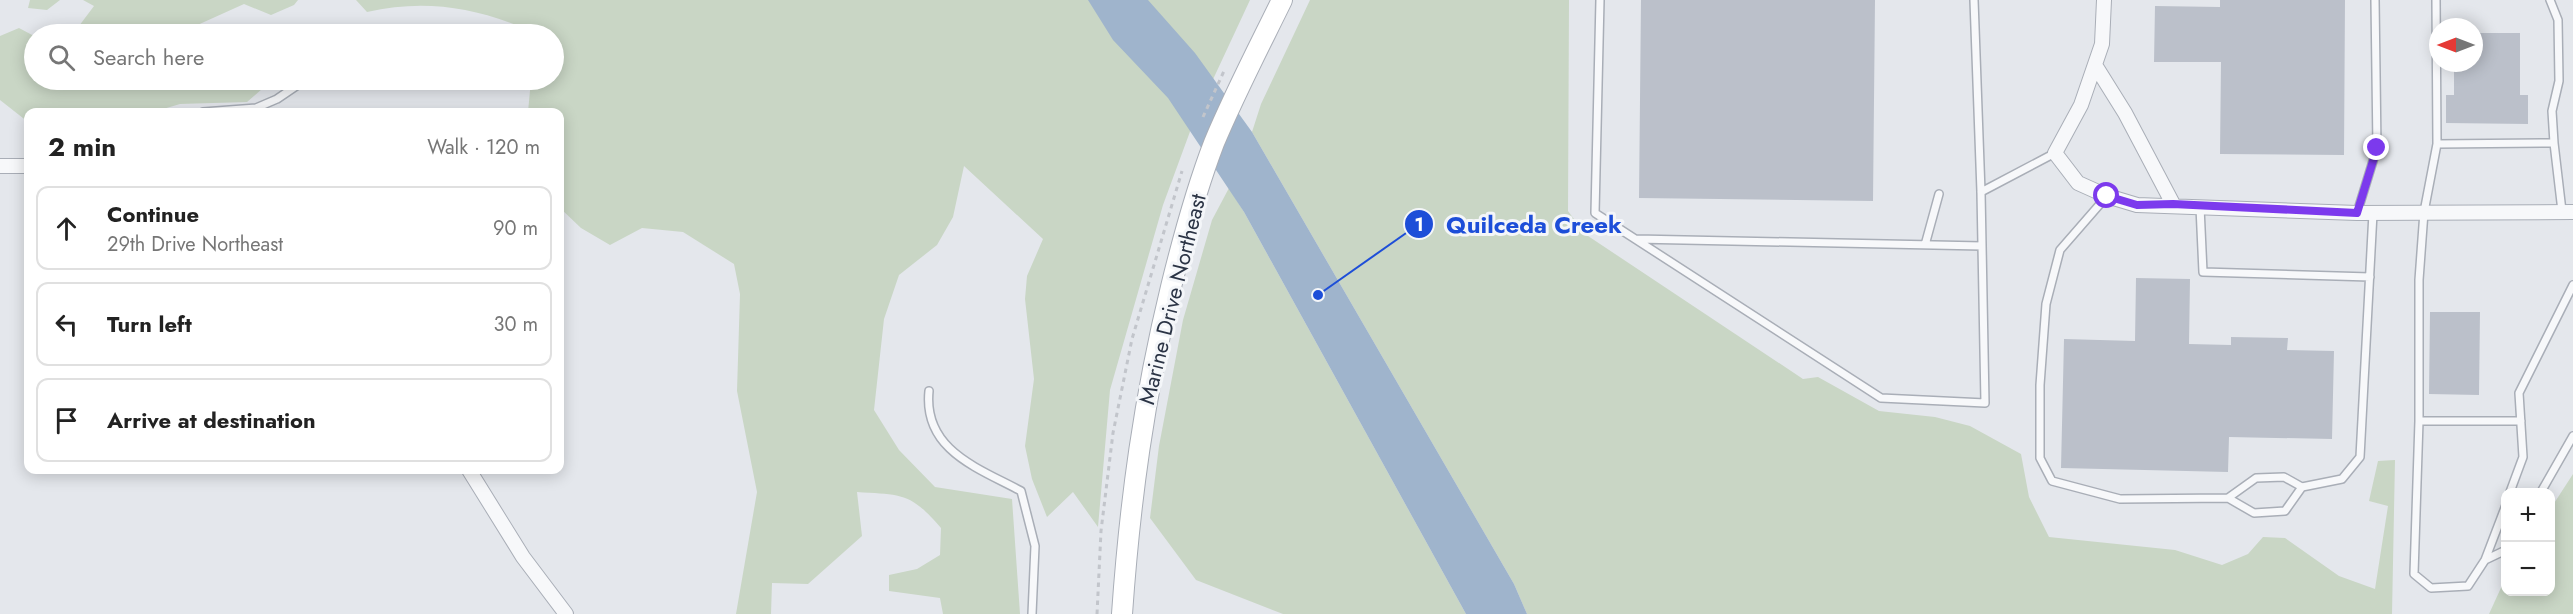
<!DOCTYPE html>
<meta charset="utf-8">
<style>
body{margin:0;font-family:Jost,sans-serif;background:#f2f2f2;color:#222}
.controls{position:absolute;right:18px;bottom:18px;display:grid;overflow:hidden;border-radius:12px;box-shadow:0 3px 15px #0003}
.controls button{width:54px;height:54px;display:grid;place-items:center;padding:0;border:0;border-bottom:2px solid #e0e0e0;background:#fff;color:#222;font:30px sans-serif}
.compass{position:absolute;left:2429px;top:18px;width:54px;height:54px;border-radius:50%;background:#fff;box-shadow:0 3px 15px #0003;rotate:270deg}
.stop{position:absolute;width:18px;height:18px;margin:-14px;border:4px solid #7c3aed;border-radius:50%;background:#fff}
.stop.end{background:#7c3aed;border-color:#fff;box-shadow:0 2px 6px #0008}
.list{margin:0;padding:0;list-style:none}
h2{display:flex;justify-content:space-between;align-items:center;height:78px;margin:0;padding:0 24px;font-size:26px}
h2 small{font-size:20px;font-weight:400;color:#767676}
.list li{display:grid;grid-template-columns:39px 1fr auto;gap:18px;align-items:center;box-sizing:border-box;height:84px;margin:0 12px 12px;padding:0 12px;border:2px solid #e0e0e0;border-radius:12px}
.list b{display:block;font-size:22px;white-space:nowrap}
.list p{margin:0;font-size:20px;white-space:nowrap;color:#767676}
.list em{font-size:20px;font-style:normal;color:#767676}
.icon{flex:none;width:33px;height:33px;fill:none;stroke:currentColor;stroke-width:2;stroke-linecap:round;stroke-linejoin:round}
.map{position:relative;flex:none;width:2573px;height:614px;overflow:hidden}
.search{position:absolute;background:#fff;box-shadow:0 3px 15px #0003;left:24px;top:24px;width:540px;height:66px;display:flex;align-items:center;gap:15px;box-sizing:border-box;padding:0 21px;border-radius:33px;color:#767676;font-size:22px}
.panel{position:absolute;background:#fff;box-shadow:0 3px 15px #0003;left:24px;top:108px;width:540px;height:366px;border-radius:12px}
.map>svg:first-child{display:block}
.green{fill:#c9d6c5}
.water{fill:#9fb4cc}
.building{fill:#bbc0ca}
.lines{fill:none;stroke-linecap:round;stroke-linejoin:round}
.service-casing{stroke:#a9aeb7;stroke-width:10}
.minor-casing{stroke:#a9aeb7;stroke-width:16}
.secondary-casing{stroke:#a9aeb7;stroke-width:22}
.path{stroke:#c2c5cb;stroke-width:3;stroke-dasharray:4.5 4.5;stroke-linecap:butt}
.service{stroke:#f7f8fa;stroke-width:7}
.minor{stroke:#f7f8fa;stroke-width:14}
.secondary{stroke:#fff;stroke-width:20}
.route{stroke:#7c3aed;stroke-width:8}
.labels{text-anchor:middle;dominant-baseline:central;stroke-width:6;stroke-linejoin:round;paint-order:stroke}
.street-label{font-size:22px;fill:#2b3445;stroke:#f4f6f9}
.leader{fill:none;stroke:#1d4ed8;stroke-width:2}
.callout-dot{fill:#1d4ed8;stroke:#f4f6f9;stroke-width:2}
.mark-label{font-size:18px;text-anchor:middle;font-weight:bold;fill:#fff}
.callout-label{font-size:24px;text-anchor:middle;font-weight:bold;fill:#1d4ed8;stroke:#f4f6f9;stroke-width:6;stroke-linejoin:round;paint-order:stroke}
</style>
<div class="map">
<svg width="2573" height="614" viewBox="0 0 2573 614">
<rect width="100%" height="100%" fill="#e4e7ec"/>
<!-- green -->
<path class="green" d="M30,0H60L47,10L28,8Z
M83,0H298L294,5L271,15L244,4L193,27L194,34H73L94,6Z
M356,0H1250L1195,118L1163,205L1110,390L1098,527L1073,492L1047,517L1032,479L1025,446L1034,379L1025,299L1027,276L1043,239L964,166L953,217L937,245L899,275L884,319L874,410L899,450L935,487L1012,499L1020,614H943L940,598L889,591V575L917,569L940,555L941,528C910,492 902,495 857,492L862,536L808,584L772,583L771,614H736L757,492L737,391L740,294L734,264L683,232L642,228L610,245L581,228L560,208V112H528L531,80H554V34H509L519,26C467,6 421,0 367,12Z
M1310,0H1569L1568,211L1585,234L1803,379L1818,377L1879,411L1935,417L1970,426L2021,454L2029,497L2049,537L2175,550L2222,565L2248,554L2263,537L2285,538L2339,576L2375,589L2388,506L2369,501L2378,461L2395,460L2392,614H1527L1514,584L1252,132L1261,104Z
M19,28L34,36V80H268L270,82L247,102L180,104L153,112H28V144V122L0,100V36Z
M1229,188L1244,212L1466,614H1283L1196,580L1150,518L1159,446L1183,320L1212,220Z
M2573,474V614H2489L2505,579L2506,592H2550L2551,508Z"/>
<!-- water -->
<path class="water" d="M1088,0H1148L1195,53L1252,132L1514,584L1527,614H1466L1244,212L1168,98L1113,40Z"/>
<!-- building -->
<path class="building" d="M1641,0H1875L1873,201L1639,198Z
M2220,0H2345L2344,155L2220,154L2221,62H2154L2155,6L2220,7Z
M2474,33H2520V95H2528V124L2446,123V95H2454V63H2474Z
M2136,278L2190,279L2189,344L2231,345V337L2288,338L2287,350L2334,351L2332,439L2229,437L2228,472L2061,468L2064,339L2135,341Z
M2430,312H2480L2479,395L2429,394Z"/>
<g class="lines">
<defs>
<path id="service" d="M1600,0L1595,213L1881,398L1985,403L1981,192L1974,0
M2436,0L2437,144
M2550,0L2558,20L2559,81L2552,111L2554,143
M346,80L357,84
M203,112L256,108L277,99L305,80
M1981,192L2055,153
M2107,196L2060,250L2046,304L2040,385V458L2052,481L2120,499L2228,498L2256,478L2284,477L2302,487
M2200,207L2203,272L2370,277
M2357,213L2377,148L2375,0
M1636,239L1982,246
M1925,245L1939,194
M929,391C923,450 978,468 1021,491L1035,546L1032,614
M2419,421H2521
M2510,492L2523,457L2519,393L2573,285
M2541,492L2573,436
M2228,498L2254,513L2285,511L2302,487L2342,479L2360,457L2373,213
M2506,550L2485,560L2468,586L2431,588L2414,574L2419,421V280L2424,212L2437,144L2554,143L2562,211
M2485,560L2506,505"/>
<path id="minor" d="M2104,0L2102,44L2081,105L2055,153L2078,183L2107,196L2137,205L2357,213L2573,212
M2095,65L2125,113L2173,204
M0,166H28
M469,470L523,557L566,614"/>
<path id="secondary" d="M1122,614C1130,500 1144,398 1171,287C1183,238 1196,190 1214,143C1234,95 1259,47 1282,0"/>
</defs>
<!-- service casing -->
<use href="#service" class="service-casing"/>
<!-- minor casing -->
<use href="#minor" class="minor-casing"/>
<!-- secondary casing -->
<use href="#secondary" class="secondary-casing"/>
<!-- path -->
<path class="path" d="M1203,117L1224,71
M1097,614L1101,531L1113,433L1132,339L1182,171"/>
<!-- service -->
<use href="#service" class="service"/>
<!-- minor -->
<use href="#minor" class="minor"/>
<!-- secondary -->
<use href="#secondary" class="secondary"/>
</g>
<g class="lines">
<!-- route -->
<path class="route" d="M2107,196L2137,205L2173,204L2357,213L2377,148"/>
</g>
<g class="labels">
<!-- street labels -->
<g class="street-label">
<text transform="translate(1172 299) rotate(-76)">Marine Drive Northeast</text>
</g>
</g>
<!-- callouts -->
<path class="leader" d="M1318 295L1419 224"/>
<g class="callout-dot">
<circle cx="1318" cy="295" r="6"/>
<circle cx="1419" cy="224" r="15"/>
</g>
<g class="mark-label">
<text x="1419" y="231">1</text>
</g>
<g class="callout-label">
<text x="1534" y="233">Quilceda Creek</text>
</g>
</svg>
<div class="controls">
<button>+</button>
<button>−</button>
</div>
<svg class="compass" viewBox="-18 -18 36 36"><path d="M0-13l5 13h-10z" fill="#e53935"/><path d="M0 13l5-13h-10z" fill="#767676"/></svg>
<div class="stop" style="left:2107px;top:196px"></div>
<div class="stop end" style="left:2377px;top:148px"></div>
<div class="search"><svg class="icon" aria-label="search" viewBox="0 0 24 24"><circle cx="10" cy="10" r="6"/><path d="M15 15l6 6"/></svg>Search here</div>
<section class="panel">
<h2>2 min<small>Walk · 120 m</small></h2>
<ul class="list">
<li><svg class="icon" aria-label="ahead" viewBox="0 0 24 24"><path d="M12 20V5M6 11l6-6 6 6"/></svg><div><b>Continue</b><p>29th Drive Northeast</p></div><em>90 m</em></li>
<li><svg class="icon" aria-label="left" viewBox="0 0 24 24"><path d="M17 20v-9H6M10 6l-5 5 5 5"/></svg><div><b>Turn left</b></div><em>30 m</em></li>
<li><svg class="icon" aria-label="arrive" viewBox="0 0 24 24"><path d="M6 21V4h12l-3 4 3 4H6"/></svg><div><b>Arrive at destination</b></div></li>
</ul>
</section>
</div>
